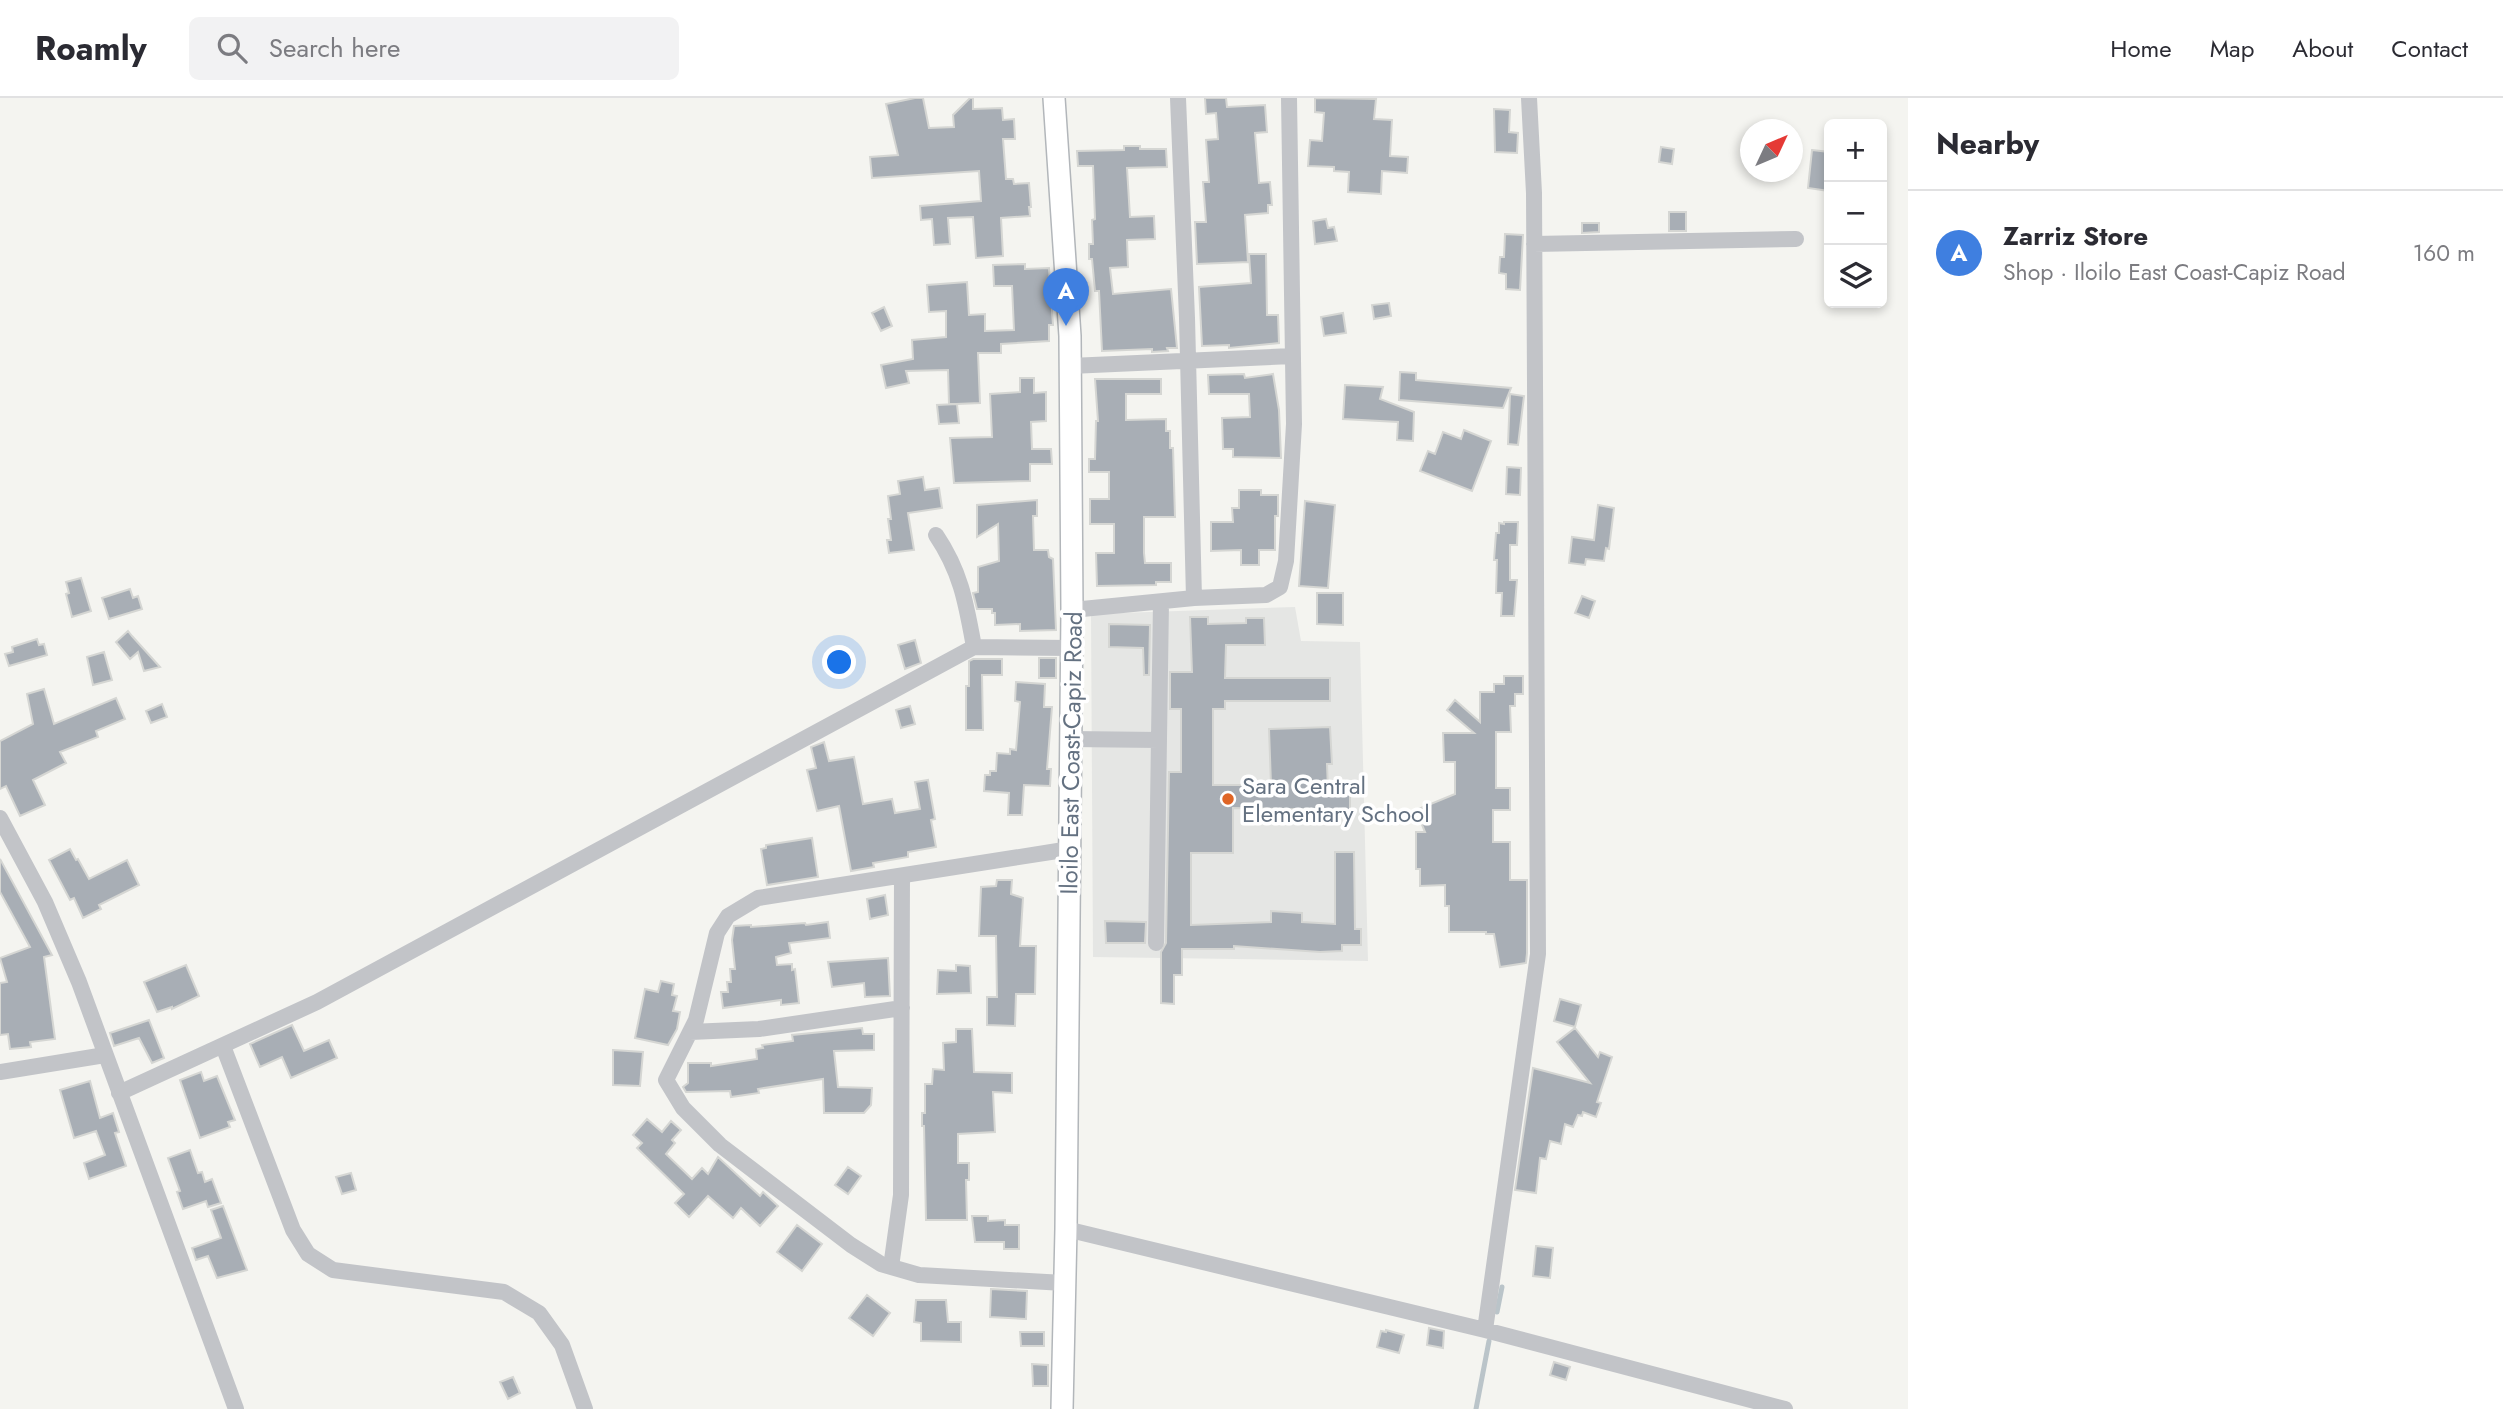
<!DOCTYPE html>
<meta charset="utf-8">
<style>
body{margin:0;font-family:Jost,sans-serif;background:#f2f2f3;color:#2b2b33}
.controls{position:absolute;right:21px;top:21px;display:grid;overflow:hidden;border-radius:10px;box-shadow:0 4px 10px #0003}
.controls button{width:63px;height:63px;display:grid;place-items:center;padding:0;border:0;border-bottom:2px solid #e1e1e2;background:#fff;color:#2b2b33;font:35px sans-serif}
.compass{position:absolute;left:1740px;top:21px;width:63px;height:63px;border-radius:50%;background:#fff;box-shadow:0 4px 10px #0003;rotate:46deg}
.you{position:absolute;left:840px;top:565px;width:24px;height:24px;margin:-18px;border:5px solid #fff;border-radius:50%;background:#1a73e8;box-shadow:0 0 0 10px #1a73e833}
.badge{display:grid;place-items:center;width:46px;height:46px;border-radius:50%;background:#0b8043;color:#fff;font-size:23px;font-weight:700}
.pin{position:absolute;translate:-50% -58px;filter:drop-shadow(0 2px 4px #0008)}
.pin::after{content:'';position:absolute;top:37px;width:24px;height:21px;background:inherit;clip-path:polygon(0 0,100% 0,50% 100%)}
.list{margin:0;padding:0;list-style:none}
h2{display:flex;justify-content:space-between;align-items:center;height:91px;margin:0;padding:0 28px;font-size:30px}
h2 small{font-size:23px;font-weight:400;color:#7c7c81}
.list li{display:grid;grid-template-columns:46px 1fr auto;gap:21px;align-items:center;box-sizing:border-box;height:126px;padding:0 28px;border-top:2px solid #e1e1e2}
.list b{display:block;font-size:26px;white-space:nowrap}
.list p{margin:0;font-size:23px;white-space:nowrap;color:#7c7c81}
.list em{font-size:23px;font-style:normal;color:#7c7c81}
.icon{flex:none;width:38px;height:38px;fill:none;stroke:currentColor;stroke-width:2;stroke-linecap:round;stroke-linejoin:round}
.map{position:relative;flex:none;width:1908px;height:1311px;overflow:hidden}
header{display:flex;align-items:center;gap:42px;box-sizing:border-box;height:98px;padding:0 35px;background:#fff;border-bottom:2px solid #e1e1e2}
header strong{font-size:33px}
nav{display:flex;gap:38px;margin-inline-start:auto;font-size:24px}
.search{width:490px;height:63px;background:#f2f2f3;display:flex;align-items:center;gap:18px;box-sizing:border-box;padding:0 24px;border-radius:10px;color:#7c7c81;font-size:26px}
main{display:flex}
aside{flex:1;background:#fff}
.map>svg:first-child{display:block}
.built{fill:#e5e6e4}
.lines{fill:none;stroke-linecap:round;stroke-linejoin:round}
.stream{stroke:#bac4c9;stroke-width:5}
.building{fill:#a8aeb5;stroke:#d5d6d3;stroke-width:2}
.major-casing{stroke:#b2b6ba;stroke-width:24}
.minor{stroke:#c2c4c8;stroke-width:16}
.major{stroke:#fff;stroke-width:21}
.poi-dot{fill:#df6526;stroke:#fff;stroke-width:2.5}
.labels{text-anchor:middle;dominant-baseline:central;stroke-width:7;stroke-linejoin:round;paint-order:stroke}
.street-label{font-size:24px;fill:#647181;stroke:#fff}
.poi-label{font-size:24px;fill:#647181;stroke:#fff;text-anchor:start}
</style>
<header>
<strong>Roamly</strong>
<div class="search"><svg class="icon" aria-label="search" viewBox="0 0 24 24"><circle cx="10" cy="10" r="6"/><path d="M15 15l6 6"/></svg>Search here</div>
<nav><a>Home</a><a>Map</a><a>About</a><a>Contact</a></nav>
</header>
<main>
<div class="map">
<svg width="1908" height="1311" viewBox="0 0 1908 1311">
<rect width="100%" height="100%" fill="#f4f4f0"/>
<!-- built -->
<path class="built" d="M1295,509L1301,543L1360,544L1368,863L1093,859L1091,516Z"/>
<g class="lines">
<!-- stream -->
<path class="stream" d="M1497,1214L1502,1189
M1476,1311L1489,1243"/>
</g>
<!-- building -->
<path class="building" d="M915,0H923L929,30L954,29L953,17L970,0H973V11L1002,10L1003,22L1014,21L1015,41H1003L1006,81H1013L1014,86L1029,85L1031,109H1029L1030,118L1001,120L1003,158L976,160L973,119L948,120L950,146L934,147L932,121L921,122L920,108L981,103L979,73L872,80L870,59L898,57L886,6Z
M1205,0H1226L1227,9L1265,7L1267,34L1255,35L1259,85L1270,84L1272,107H1268V115L1245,117L1248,164L1197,166L1195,124H1206L1203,84H1209L1206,42L1218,41L1216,15L1206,16Z
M1315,0L1376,1L1374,21L1392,22L1390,58L1408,59L1407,75L1382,73L1381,96L1348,94L1349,74L1334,73V69L1308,68L1310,42L1322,43L1324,15L1315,14Z
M1494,11L1510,12L1509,34L1518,35L1517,55L1495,54Z
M1124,48H1140V51H1166L1167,69L1127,70L1130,119L1154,118L1155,141L1127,142L1128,169L1110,170L1113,196L1171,191L1177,250H1167L1168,253L1152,254V251L1102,253L1099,193H1095L1092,161H1089V146H1093L1092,122L1095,121L1093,68H1078L1077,53L1124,52Z
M1661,49L1674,51L1672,66L1659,64Z
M1812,52L1829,54V93L1808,90Z
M1669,114H1686V133H1669Z
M1326,121L1328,130L1334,129L1337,143L1315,146L1313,123Z
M1582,125H1599V134L1582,135Z
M1505,136L1523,137L1520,192L1506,191V176L1499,175L1500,159H1504Z
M1249,156H1266L1267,217H1278L1279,245L1229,250V247L1202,248L1199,189L1251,185Z
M1025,166V171L1049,170L1053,227H1049V243L1001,246V255H978L980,305L957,306L959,325L939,326L937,307L957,306H949L948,272L906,273L909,285L886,290L881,267L913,261L912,242L946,239V213L929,214L927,187L967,184L969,217L985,216V233L1014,232L1012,188H994L993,167Z
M1389,205L1391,218L1374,221L1372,207Z
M884,209L892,228L881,233L872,215Z
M1343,215L1346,235L1324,238L1321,219Z
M1400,274L1416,275V282L1511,290L1503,310L1399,302Z
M1244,276L1245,280L1273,276L1279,312L1281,360L1233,359V351H1223L1222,320L1250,319L1249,296H1209L1208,277Z
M1020,280H1034V295L1046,294V323L1031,324L1032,351H1051L1052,366H1030V383L954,385L950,340L992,339L990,296L1020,294Z
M1095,281H1161V296H1126V322L1166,321V333H1170V350H1173L1175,419H1144V455L1145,465H1171V484H1156V487L1097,488L1096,455H1114V426H1090V401H1109V374H1089V361H1095L1096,323H1098Z
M1345,287L1383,289L1380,301L1414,314L1413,343L1397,342L1398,324L1343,321Z
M1510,296L1524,298L1518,347L1508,346Z
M1464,332L1491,343L1472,393L1420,373L1428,353L1435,356L1443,334L1461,341Z
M1507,369L1521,370L1520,397L1506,396Z
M923,379L925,392L939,390L942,410L908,415L914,452L889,455L887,442H891L888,421H891L888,398L900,396L898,383Z
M1239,392H1261V397H1278V418H1275V452H1259V467H1241V452L1211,453V424H1233L1232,410H1239Z
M1037,402V418H1033L1034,452H1048L1049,459L1053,461L1056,532L1020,533V526L995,527V515H992V511H977L973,495L978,494V469L999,463L998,426L977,439V407Z
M1305,403L1335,407L1328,490L1299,488Z
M1598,407L1614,410L1609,451L1606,450L1604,463L1586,461L1585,467L1569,465L1572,439L1594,442Z
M1504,424H1518L1517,447H1510V482H1517L1514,518H1501L1502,495H1496L1497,462H1494L1496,435H1499V425L1504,426Z
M81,480L91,513L72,519L66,496L69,495L66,484Z
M130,491L133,500L138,498L142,511L109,521L102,500Z
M1317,495H1343V527L1317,526Z
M1582,498L1595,503L1589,520L1575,515Z
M1190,519H1208V526L1246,525V520H1264L1265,547H1226L1225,580H1330V603H1225V611H1213V687H1271L1269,631L1330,629L1332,666H1327L1328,691H1350V712L1233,710V755H1191V827L1271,824V813L1302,815V824L1335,826V754H1354L1355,831H1361V847H1342V853L1320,854L1234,848V851H1182V877H1174V906L1161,905V854L1166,845L1169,674H1181V611H1170V574H1192Z
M1109,526L1150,527L1149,577H1144L1143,550L1109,549Z
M128,533L132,538L160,569L144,573L138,554L130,561L116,544Z
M37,541L39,547L44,546L47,557L9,568L5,556L13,554L12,549Z
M915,542L921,565L905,571L898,547Z
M104,554L112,582L93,587L87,559Z
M1039,560H1056V580H1039Z
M973,561H1002V577H982L983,632H966V588H969V563Z
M1504,578H1523V596H1515V608H1510L1511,634H1496V690H1510V712H1493V744H1510V782H1527V855L1526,865L1500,869L1494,836H1486V834H1449V808H1445V787L1420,788V771H1416V734H1425L1416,712L1455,696V664H1444L1443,635H1474L1447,612L1455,602L1480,624V594H1494V586H1504Z
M1016,584L1045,586L1044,609H1052L1047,671H1051L1050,688L1024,687L1022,717H1008L1009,695L984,693L985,677H990V673H996L997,655L1010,656V651L1016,652L1020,604L1015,603Z
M44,591L54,626L116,600L125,621L96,633L98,639L60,654L66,665L33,682L45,707L20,718L6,688L0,691V643L33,626L27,596Z
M162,606L167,619L151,625L146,613Z
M910,608L915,626L901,630L896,612Z
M824,644L829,663L854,659L863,706L892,701L895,715L920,711L915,684L928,682L935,721L931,722L936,749L908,754V759L873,765L874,769L851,773L839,708L817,713L807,672L816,670L811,649Z
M812,740L818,779L767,787L761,751L766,750V747Z
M70,751L76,762L78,761L89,781L127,762L139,787L99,807L101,811L83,820L74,800L70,802L49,762Z
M0,761L52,857L44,859L55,941L30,944L31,949L10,951L8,936L0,937V885L7,884L0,860L30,849L0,794Z
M997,782H1012L1011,796L1023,800L1020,848H1036L1035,896H1016L1015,928L987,927V899H997L996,838H979L981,789L996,788Z
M885,797L888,817L870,821L867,801Z
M1105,823L1146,824L1145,845H1106Z
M828,824L830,840L789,845L791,855L776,859L777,867L792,866V872L795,871L799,905L781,907V902L723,910L721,894H728L727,884H731L730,871H735L732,842L734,828L751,827V829L805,825L806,827Z
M888,860L890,898L865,899L864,885L832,889L828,864Z
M186,867L199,898L172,911V909L157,914L144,884Z
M956,867L970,868L971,895L937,896L938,872L956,873Z
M661,883L674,886L672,897L677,898L673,913L680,914L677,931L668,947L635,940L645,891L658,894Z
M1560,901L1581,907L1575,929L1554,923Z
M149,922L164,960L152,965L139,940L114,948L110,935Z
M292,927L304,953L329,942L337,960L291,980L282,959L260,969L250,946Z
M862,930L863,936H874V952L834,953L838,989L872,990L871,1007L864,1015H824L823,981L758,991L759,995L731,999L730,993L686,994L683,989L688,985V965H711V968L757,961L756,951L763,950L762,947L793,943L792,937Z
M1575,930L1598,959L1600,954L1612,959L1597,1004L1601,1005L1596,1019L1583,1014L1582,1018L1578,1017L1573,1029L1565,1026L1561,1046L1550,1043L1546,1061L1540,1060L1536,1095L1515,1092L1533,970L1590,985L1557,944Z
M956,931H972L974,974L1012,975V995L993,994L995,1034L958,1036V1065H969V1082H966L967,1122H926L924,1028H922V1015H925V986H932L933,971L944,972L943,945L956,944Z
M613,952L643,954L640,988L613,987Z
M201,974L204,983L217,978L235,1022L228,1024L230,1029L200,1040L180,982Z
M90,983L100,1020L113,1015L119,1034L115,1035L126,1068L89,1081L84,1065L105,1057L96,1033L74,1040L60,992Z
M647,1021L662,1034L671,1023L681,1032L672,1042L675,1045L666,1056L692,1081L702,1070L708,1076L718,1059L760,1098L763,1094L778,1108L760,1128L741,1110L733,1120L708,1098L689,1119L675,1105L684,1096L637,1050L642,1045L633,1037Z
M190,1052L198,1075L202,1074L205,1084L212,1081L221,1105L208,1109L206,1103L183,1111L177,1094L180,1093L168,1060Z
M848,1069L861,1078L848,1096L835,1087Z
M351,1075L356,1092L342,1096L336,1079Z
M223,1108L247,1172L217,1180L208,1158L196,1162L192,1150L221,1140L211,1112Z
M972,1118H988V1123L1005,1122V1127H1019V1151H1004V1144H975Z
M797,1127L822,1146L802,1173L777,1154Z
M1536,1148L1553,1150L1550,1180L1533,1178Z
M991,1191L1027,1193L1026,1221L990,1219Z
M867,1197L890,1215L873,1238L849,1220Z
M916,1202H946L948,1224H961V1244L921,1243V1225L914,1224Z
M1429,1230L1444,1233L1443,1250L1427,1247Z
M1386,1232L1404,1237L1399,1255L1377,1249L1381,1233L1386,1234Z
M1020,1234H1044V1248H1021Z
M1554,1264L1570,1269L1566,1282L1550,1277Z
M1032,1266L1048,1267V1288H1033Z
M513,1279L520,1295L508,1301L500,1284Z"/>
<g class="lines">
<defs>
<path id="major" d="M1054,0L1070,238L1072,512L1066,1131L1062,1311"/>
</defs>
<!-- major casing -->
<use href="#major" class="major-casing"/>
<!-- minor -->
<path class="minor" d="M1178,0L1187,220L1194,500
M1534,146L1796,141
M1070,268L1292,258
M936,437C961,474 966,505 974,549
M1072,512L1194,500L1266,497L1280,489L1286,463L1294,326L1289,0
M1071,641L1159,642
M0,720L45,804L79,884L236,1311
M1156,845L1161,504
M690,934L759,931L902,910
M223,948L293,1132L308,1156L333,1172L504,1194L539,1215L562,1247L585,1311
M0,974L105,957
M119,995L317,904L974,549L1072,550
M1066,1131L1485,1232L1785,1311
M891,1169L901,1097L902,778
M1064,1185L919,1177L881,1166L851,1147L720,1047L683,1010L666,982L696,922L717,835L728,818L758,800L1070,751
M1485,1232L1538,856L1534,95L1529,0"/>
<!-- major -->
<use href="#major" class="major"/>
</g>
<!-- markers -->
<circle class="poi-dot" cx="1228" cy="701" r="7"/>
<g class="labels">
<!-- street labels -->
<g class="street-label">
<text transform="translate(1071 655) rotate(-89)">Iloilo East Coast-Capiz Road</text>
</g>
<!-- poi labels -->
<g class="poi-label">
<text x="1242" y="687">Sara Central<tspan x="1242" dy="28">Elementary School</tspan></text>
</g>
</g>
</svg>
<div class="controls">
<button>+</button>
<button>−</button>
<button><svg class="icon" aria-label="layers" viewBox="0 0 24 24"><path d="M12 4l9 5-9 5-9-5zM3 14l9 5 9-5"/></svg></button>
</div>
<svg class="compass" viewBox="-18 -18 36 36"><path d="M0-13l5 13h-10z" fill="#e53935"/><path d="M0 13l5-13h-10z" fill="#7c7c81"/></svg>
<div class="you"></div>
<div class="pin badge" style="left:1066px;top:228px;background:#3f7fe0">A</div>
</div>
<aside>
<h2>Nearby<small></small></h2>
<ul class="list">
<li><span class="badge" style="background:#3f7fe0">A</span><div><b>Zarriz Store</b><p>Shop · Iloilo East Coast-Capiz Road</p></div><em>160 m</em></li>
</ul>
</aside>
</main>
